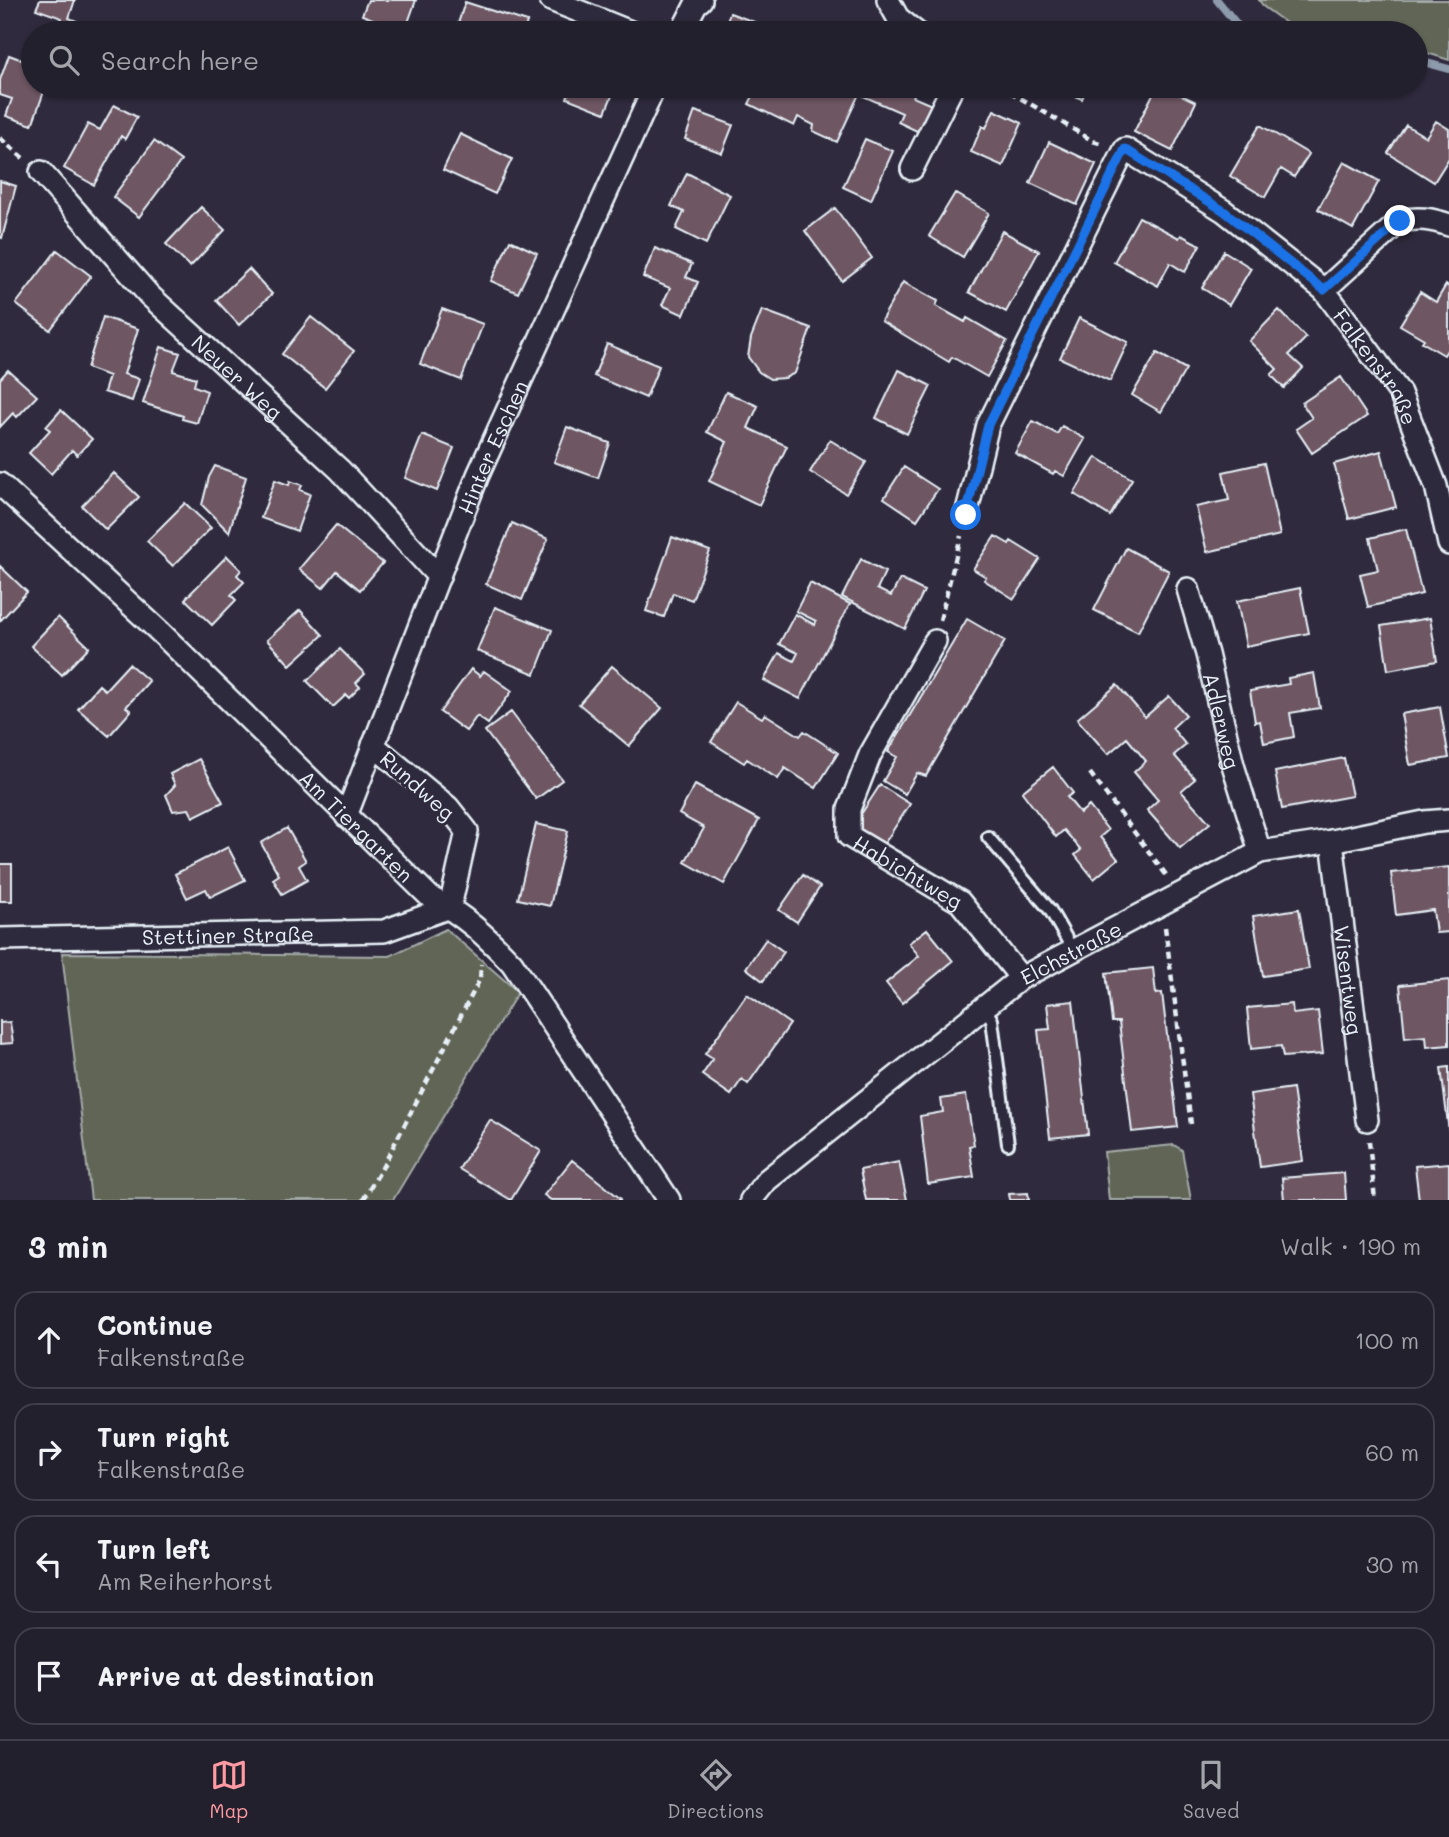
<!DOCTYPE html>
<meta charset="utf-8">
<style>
body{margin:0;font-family:Mali,sans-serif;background:#2b2836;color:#f1f3f6}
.stop{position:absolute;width:21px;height:21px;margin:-16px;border:5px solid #1a73e8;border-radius:50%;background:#fff}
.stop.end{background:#1a73e8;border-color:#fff;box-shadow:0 2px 7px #0008}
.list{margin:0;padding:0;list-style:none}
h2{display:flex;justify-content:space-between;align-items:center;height:91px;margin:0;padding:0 28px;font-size:30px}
h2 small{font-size:23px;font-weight:400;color:#a3a3aa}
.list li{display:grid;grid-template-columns:46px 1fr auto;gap:21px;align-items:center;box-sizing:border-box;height:98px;margin:0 14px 14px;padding:0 14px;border:2px solid #403e4a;border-radius:21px}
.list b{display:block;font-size:26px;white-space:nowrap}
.list p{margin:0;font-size:23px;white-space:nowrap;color:#a3a3aa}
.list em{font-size:23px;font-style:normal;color:#a3a3aa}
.icon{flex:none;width:38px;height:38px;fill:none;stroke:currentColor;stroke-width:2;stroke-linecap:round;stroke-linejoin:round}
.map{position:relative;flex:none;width:1449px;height:1200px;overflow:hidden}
.search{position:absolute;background:#23202e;box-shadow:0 2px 5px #0004;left:21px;right:21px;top:21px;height:77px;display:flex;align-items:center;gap:18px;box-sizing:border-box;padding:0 24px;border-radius:38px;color:#a3a3aa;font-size:26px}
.sheet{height:539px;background:#23202e}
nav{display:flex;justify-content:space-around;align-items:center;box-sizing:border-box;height:98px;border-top:2px solid #403e4a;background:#23202e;font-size:19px;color:#a3a3aa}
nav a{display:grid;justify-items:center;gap:4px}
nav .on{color:#ff9aa2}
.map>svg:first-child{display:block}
.green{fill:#616557;stroke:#a4aba8;stroke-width:2}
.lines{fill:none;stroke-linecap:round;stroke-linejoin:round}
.stream{stroke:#8d9bad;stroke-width:8}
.building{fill:#6e5662;stroke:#e8f1f8;stroke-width:2}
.lane-casing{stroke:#e8f1f8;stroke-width:16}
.street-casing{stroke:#e8f1f8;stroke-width:26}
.path{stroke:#e8f1f8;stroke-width:4.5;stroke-dasharray:7 5;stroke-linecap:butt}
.lane{stroke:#2f2a3d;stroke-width:10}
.street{stroke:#2f2a3d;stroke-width:21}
.route{stroke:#1a73e8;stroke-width:9}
.labels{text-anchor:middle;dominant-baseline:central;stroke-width:6;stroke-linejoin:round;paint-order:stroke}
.street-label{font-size:21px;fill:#e8f1f8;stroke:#2f2a3d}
</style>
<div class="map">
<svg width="1449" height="1200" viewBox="0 0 1449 1200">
<rect width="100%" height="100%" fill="#2f2a3d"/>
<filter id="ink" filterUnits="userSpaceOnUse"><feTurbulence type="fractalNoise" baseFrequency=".0143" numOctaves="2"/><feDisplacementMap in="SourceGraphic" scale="14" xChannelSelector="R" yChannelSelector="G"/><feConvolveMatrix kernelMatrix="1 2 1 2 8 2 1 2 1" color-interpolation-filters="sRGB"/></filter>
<g filter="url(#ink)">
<!-- green -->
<path class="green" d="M1259,0H1449V60L1424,52H1416V33H1300L1264,7Z
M446,929L518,992L393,1200H91L62,953L390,956Z
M1174,1145L1182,1150L1191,1200H1109L1104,1152Z"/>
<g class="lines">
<!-- stream -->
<path class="stream" d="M1217,0L1244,33
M1416,60L1449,69"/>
</g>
<!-- building -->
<path class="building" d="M40,0H75L69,18L84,24L81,33H56L62,18L36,9Z
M368,0H416L405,31L362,15Z
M465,2L527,22L523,33H455Z
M730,13L776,30L774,33H723Z
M9,55L33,64V86H46L32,125L6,116L12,99L0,95V80Z
M572,86H616L605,113L567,98Z
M758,86H918L913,97L934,106L921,133L898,122L902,113L859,94L837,142L813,131L814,125L798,117L794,126L749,104Z
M1048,86H1087L1082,99Z
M1157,86H1163L1196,102L1172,151L1134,132Z
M114,105L137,117L125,139L121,136L94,185L64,168L88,124L100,130Z
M994,110L1022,123L1003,166L971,152L982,126L986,128Z
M695,111L733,125L722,153L685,139Z
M1436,121L1449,129V158L1434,182L1388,153L1406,125L1426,137Z
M1260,125L1309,154L1294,177L1281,169L1265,197L1230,176Z
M460,134L512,159L495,194L443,170Z
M865,139L893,151L871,200L843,187Z
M154,141L181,161L139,217L113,197Z
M1049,142L1096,164L1077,205L1030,183Z
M1344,162L1379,181L1353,229L1318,209Z
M687,173L730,195L706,244L676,229L684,212L671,206Z
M0,181L16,186L2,238L0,237Z
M955,193L989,213L963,257L929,236Z
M201,207L225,230L190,267L166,244Z
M835,208L872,258L842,281L805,231Z
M1139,217L1179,238L1181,235L1200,245L1185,272L1170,263L1158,286L1114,262Z
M1002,231L1039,251L1006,312L969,292Z
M510,240L537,253L518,293L491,281Z
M655,248L692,264L686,277L698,282L684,315L662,305L670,288L643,277Z
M57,250L91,276L50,330L16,304Z
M1224,251L1251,268L1229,305L1202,288Z
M249,269L272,294L239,325L216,300Z
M903,282L938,301L936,306L965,322L967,318L1007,341L987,377L952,357L949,362L881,321Z
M1446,285L1449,287V347L1444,355L1422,342L1424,339L1400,325L1420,292L1436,302Z
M442,309L483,324L461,380L420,364Z
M762,310L811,328L795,373L785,378L770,379L759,372L748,357L751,338Z
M1279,310L1306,338L1289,355L1303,368L1284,388L1271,375L1277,369L1249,341Z
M103,317L138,329L124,374L139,379L132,401L104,392L109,376L87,368Z
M311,317L354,351L325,388L282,354Z
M1079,318L1128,342L1110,381L1060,358Z
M607,344L659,366L646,398L594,376Z
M161,347L180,353L173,371L196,378L194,386L207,391L197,423L182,419L183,416L143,403Z
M1157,353L1186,369L1161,412L1132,395Z
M8,370L37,396L17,417L13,413L0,427V379Z
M899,370L931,386L907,434L876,418Z
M1341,377L1367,416L1312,453L1296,429L1312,418L1302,403Z
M726,392L758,406L748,428L787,446L759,505L709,481L727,442L707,432Z
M61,410L92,439L77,455L72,450L51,474L29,453L50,430L46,427Z
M1033,421L1057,434L1062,426L1085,439L1064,476L1055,471L1053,474L1015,453Z
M567,427L610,443L598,478L554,462Z
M422,435L454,448L437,491L405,478Z
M830,440L866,462L846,494L810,472Z
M1381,451L1396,507L1349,519L1334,464Z
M1096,457L1132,479L1110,516L1074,494Z
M1264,463L1280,535L1207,552L1196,507L1229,500L1223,472Z
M215,466L246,477L229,532L202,505L209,477Z
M904,467L938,489L917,520L884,498Z
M114,473L139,497L106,530L82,506Z
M275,480L289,485L290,481L302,485L300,490L310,494L297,531L261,518Z
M185,503L211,528L173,566L147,541Z
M512,523L548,539L522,600L486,584Z
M336,525L383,563L360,590L337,571L323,588L299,569Z
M1406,529L1422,594L1368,607L1360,574L1378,570L1370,538Z
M995,536L1009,544L1011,541L1040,559L1014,599L984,580L986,577L973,569Z
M672,537L710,551L692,600L673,593L664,617L646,611Z
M1126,548L1169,571L1138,632L1094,610Z
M227,556L241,570L237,575L244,582L231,595L236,600L212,625L185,599Z
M861,559L885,572L877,589L891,596L900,579L924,591L905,629L842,597Z
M0,566L27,592L0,621Z
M810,583L850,604L800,699L764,680L779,653L794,661L798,653L779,644L795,614L815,625L816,621L796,611Z
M1300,588L1309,633L1246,646L1237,601Z
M495,607L552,630L535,674L477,651Z
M300,610L323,635L290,665L267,640Z
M58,617L89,647L62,675L31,646Z
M1430,618L1437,661L1388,670L1381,626Z
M967,619L1005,641L926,776L917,773L905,794L883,781L897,757L888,752Z
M340,649L365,674L356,683L360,687L349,698L346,695L333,707L307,681Z
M129,664L149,681L126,707L131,711L109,736L78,709L99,685L105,690Z
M612,666L662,708L629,746L579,704Z
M471,669L480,676L484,671L512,691L488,724L477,716L466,731L440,712Z
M1314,673L1320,708L1290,713L1294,737L1264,743L1260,721L1255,722L1250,691L1289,684L1288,678Z
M1117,685L1145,717L1169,696L1186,715L1172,728L1186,745L1174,755L1195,779L1181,791L1210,823L1180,848L1147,810L1158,800L1134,772L1146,761L1127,738L1108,754L1077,719Z
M736,702L762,718L765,714L800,736L804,731L838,753L816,788L785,768L778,779L747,759L744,763L711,742Z
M1440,707L1449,758L1410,765L1401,714Z
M511,712L562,780L536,799L485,731Z
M1344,758L1352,796L1282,809L1275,772Z
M199,759L223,802L193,817L189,809L173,811L166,795L175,785L170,774Z
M1053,767L1073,793L1067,797L1080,813L1089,806L1108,830L1100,837L1118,859L1094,879L1075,855L1081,850L1064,830L1056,837L1022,792Z
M695,785L759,820L724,884L685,862L704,828L679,814Z
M880,785L910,804L884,844L854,825Z
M536,824L568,831L550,906L518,899Z
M287,828L306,861L299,866L307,880L282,894L273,879L279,875L261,843Z
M228,847L245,880L210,897L206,889L187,898L175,874Z
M0,864H12V901H0Z
M1449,867V932L1436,933L1433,910L1396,915L1391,873Z
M803,875L820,887L797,922L779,910Z
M1299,909L1309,969L1263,976L1253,916Z
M927,929L953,961L902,1003L886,983L919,956L909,943Z
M766,939L784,952L763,981L746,968Z
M1153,968L1156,994L1162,993L1178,1127L1132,1132L1119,1022H1112L1106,973Z
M1449,980V1045L1427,1047L1426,1036L1405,1038L1400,985Z
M747,994L790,1024L748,1084L742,1079L731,1095L702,1075L713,1059L705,1054Z
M1073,1001L1088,1134L1050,1138L1038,1030L1050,1029L1047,1004Z
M1292,1004L1293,1014L1318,1011L1323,1054L1283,1057L1281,1046L1251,1049L1247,1008Z
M0,1020V1023L10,1022L13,1043L0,1044Z
M1449,1067V1132L1441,1068Z
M1293,1088L1303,1161L1260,1167L1250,1094Z
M966,1095L974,1145L969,1146L974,1177L928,1184L920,1116L943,1112L941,1099Z
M490,1120L541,1151L511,1200L459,1169Z
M572,1160L621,1199L620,1200H551L544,1195Z
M899,1162L907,1200H866L860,1170Z
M1449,1163V1200H1419L1415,1166Z
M1344,1173L1346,1200H1284L1282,1178Z
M1028,1193L1029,1200H1010L1009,1194Z"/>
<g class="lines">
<defs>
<path id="lane" d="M988,837L1050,910L1073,950
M984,1005L992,1020L1008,1144"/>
<g id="street">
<path d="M551,0L633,33"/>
<path d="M888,0L898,18L917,33"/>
<path d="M681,33L696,4L701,0"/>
<path d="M912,169L953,86"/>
<path id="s1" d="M41,172L149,295L340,470L439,577"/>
<path d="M1324,290L1400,221C1418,217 1432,219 1449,225"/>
<path id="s2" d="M0,484L159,631L431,898C463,914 487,937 512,963L669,1200"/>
<path id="s3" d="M966,515L988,425L1125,149L1224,211L1324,290L1400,393L1436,486L1449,544"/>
<path id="s4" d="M1188,589L1207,654L1233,765L1260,852"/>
<path id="s5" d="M935,641L870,755L849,809V836L960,902L1021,978"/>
<path id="s6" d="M346,816L478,475L655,86"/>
<path id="s7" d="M1332,841L1367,1120"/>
<path id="s8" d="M0,939L384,931L450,907L467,831L448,807L373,745"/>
<path id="s9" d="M751,1200L767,1180L1021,978L1260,852L1332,841L1424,822L1449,820"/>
</g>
</defs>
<!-- lane casing -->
<use href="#lane" class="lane-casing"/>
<!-- street casing -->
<use href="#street" class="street-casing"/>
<!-- path -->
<path class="path" d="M1000,86L1093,141L1103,144
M0,138L23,158
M940,620L961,536
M1090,773L1167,876
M1165,927L1191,1124
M1369,1141L1375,1200
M363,1200L381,1170L480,979L481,964"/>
<!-- lane -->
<use href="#lane" class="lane"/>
<!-- street -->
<use href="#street" class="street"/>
</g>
</g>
<g class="lines" filter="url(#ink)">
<!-- route -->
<path class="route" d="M966,515L988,425L1125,149L1224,211L1324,290L1400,221"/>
</g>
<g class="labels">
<!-- street labels -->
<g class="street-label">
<text stroke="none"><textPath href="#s3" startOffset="738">Falkenstraße</textPath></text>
<text stroke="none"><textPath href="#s1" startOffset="284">Neuer Weg</textPath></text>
<text stroke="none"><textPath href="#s6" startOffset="397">Hinter Eschen</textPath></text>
<text stroke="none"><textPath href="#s4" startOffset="136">Adlerweg</textPath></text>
<text transform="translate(418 785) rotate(42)">Rundweg</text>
<text stroke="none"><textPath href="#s2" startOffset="494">Am Tiergarten</textPath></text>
<text stroke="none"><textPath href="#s5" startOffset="285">Habichtweg</textPath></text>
<text stroke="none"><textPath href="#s8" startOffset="228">Stettiner Straße</textPath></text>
<text stroke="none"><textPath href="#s9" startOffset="406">Elchstraße</textPath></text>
<text stroke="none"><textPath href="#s7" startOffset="140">Wisentweg</textPath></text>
</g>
</g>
</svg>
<div class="stop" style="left:966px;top:515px"></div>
<div class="stop end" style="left:1400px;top:221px"></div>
<div class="search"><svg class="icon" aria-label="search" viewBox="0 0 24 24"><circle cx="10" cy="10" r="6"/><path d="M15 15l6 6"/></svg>Search here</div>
</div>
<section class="sheet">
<h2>3 min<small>Walk · 190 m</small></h2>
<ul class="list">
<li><svg class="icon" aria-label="ahead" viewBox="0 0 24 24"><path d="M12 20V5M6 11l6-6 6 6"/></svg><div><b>Continue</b><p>Falkenstraße</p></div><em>100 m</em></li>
<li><svg class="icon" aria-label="right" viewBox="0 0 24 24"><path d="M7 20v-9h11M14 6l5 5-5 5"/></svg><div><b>Turn right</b><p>Falkenstraße</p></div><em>60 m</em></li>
<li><svg class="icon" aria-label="left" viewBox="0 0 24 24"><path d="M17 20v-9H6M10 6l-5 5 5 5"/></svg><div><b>Turn left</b><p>Am Reiherhorst</p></div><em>30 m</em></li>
<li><svg class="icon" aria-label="arrive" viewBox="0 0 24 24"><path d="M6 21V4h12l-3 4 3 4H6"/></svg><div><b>Arrive at destination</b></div></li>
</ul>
</section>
<nav>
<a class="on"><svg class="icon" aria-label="map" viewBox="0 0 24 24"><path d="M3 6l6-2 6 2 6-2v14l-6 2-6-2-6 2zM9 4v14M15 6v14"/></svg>Map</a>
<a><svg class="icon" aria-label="directions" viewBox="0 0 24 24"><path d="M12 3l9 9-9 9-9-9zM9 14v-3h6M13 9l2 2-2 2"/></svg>Directions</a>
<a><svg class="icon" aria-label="saved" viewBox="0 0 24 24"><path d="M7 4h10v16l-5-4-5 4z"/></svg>Saved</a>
</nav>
